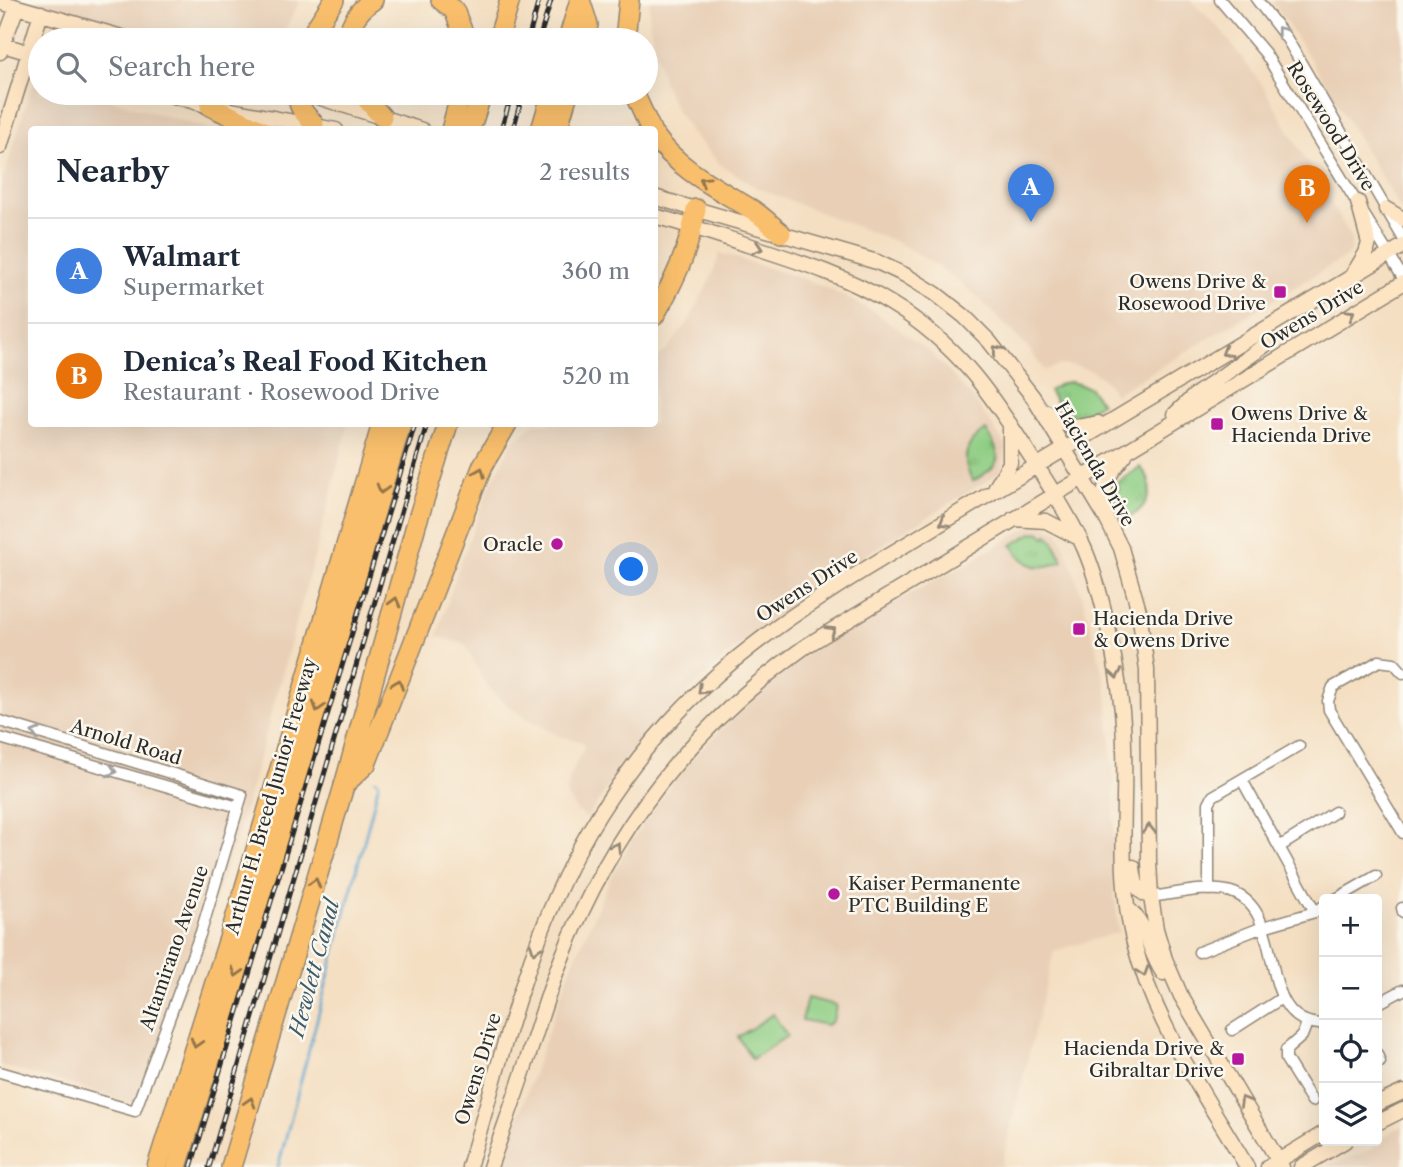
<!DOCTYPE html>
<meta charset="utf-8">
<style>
body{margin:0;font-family:"Libre Caslon Text",serif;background:#f6f6f7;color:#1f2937}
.controls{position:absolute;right:21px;bottom:21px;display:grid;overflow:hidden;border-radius:7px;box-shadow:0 7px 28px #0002}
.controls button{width:63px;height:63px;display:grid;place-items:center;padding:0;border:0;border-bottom:2px solid #e0e1e3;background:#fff;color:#1f2937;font:35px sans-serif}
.you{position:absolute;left:632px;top:570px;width:24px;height:24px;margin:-18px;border:5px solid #fff;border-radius:50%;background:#1a73e8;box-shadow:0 0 0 10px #1a73e833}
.badge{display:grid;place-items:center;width:46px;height:46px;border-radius:50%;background:#b5179e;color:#fff;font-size:23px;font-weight:700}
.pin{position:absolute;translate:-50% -58px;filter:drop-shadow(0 2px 4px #0008)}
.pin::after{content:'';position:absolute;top:37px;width:24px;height:21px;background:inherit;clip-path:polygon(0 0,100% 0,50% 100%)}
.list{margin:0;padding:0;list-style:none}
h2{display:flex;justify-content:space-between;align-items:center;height:91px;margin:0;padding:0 28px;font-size:30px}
h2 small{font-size:23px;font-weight:400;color:#747a83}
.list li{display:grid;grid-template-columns:46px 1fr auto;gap:21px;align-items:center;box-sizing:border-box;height:105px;padding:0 28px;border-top:2px solid #e0e1e3}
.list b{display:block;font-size:26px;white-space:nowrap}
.list p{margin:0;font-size:23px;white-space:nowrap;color:#747a83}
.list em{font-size:23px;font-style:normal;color:#747a83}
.icon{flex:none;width:38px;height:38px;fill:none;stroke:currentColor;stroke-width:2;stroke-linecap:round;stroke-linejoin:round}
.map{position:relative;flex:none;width:1403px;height:1167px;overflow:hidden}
.search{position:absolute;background:#fff;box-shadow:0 7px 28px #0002;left:28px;top:28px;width:630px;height:77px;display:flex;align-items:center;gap:18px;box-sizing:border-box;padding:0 24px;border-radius:38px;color:#747a83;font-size:26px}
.panel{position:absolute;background:#fff;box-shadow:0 7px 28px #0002;left:28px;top:126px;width:630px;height:301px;border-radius:7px}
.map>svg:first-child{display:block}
.built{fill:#e8cfb6}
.grass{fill:url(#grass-tufts);stroke:#5c7c57;stroke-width:2}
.garden{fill:#8ecd83;stroke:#5c7c57;stroke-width:2}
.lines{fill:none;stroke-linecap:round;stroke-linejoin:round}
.stream{stroke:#55a3ce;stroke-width:2.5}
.street-casing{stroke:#908576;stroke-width:13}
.secondary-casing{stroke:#908576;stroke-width:17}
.highway-casing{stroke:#908576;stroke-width:22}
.street{stroke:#fff;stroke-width:10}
.secondary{stroke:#fde5c4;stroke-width:14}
.highway{stroke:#f9bf6c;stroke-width:19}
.rail-casing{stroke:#2b2b2b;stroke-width:5}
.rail{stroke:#fbf7ec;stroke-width:2.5;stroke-dasharray:8;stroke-linecap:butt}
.oneway{stroke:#a0a0a0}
.oneway2{stroke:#92754c}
.oneway3{stroke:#948878}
.poi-dot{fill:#b5179e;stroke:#fbf7ec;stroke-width:2.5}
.labels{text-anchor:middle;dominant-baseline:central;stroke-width:5;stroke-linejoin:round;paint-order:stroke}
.street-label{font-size:19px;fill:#2b2b2b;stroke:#fbf7ec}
.poi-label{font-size:19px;fill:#2b2b2b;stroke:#fbf7ec;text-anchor:end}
.water-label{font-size:21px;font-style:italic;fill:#3c5b6c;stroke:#fbf7ec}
</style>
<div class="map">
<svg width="1403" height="1167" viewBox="0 0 1403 1167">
<defs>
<pattern id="grass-tufts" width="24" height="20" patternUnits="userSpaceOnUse" patternTransform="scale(1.75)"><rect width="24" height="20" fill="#8ecd83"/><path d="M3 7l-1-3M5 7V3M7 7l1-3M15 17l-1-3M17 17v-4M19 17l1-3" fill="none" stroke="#7bb071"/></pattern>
</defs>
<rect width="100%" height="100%" fill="#fbf7ec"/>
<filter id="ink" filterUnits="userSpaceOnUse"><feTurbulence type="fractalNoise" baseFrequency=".0143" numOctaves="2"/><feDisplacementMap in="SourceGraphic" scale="14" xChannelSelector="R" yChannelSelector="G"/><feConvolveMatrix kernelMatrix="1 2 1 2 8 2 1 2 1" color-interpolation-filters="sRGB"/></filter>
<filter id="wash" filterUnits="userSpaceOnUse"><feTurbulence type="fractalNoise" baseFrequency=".00686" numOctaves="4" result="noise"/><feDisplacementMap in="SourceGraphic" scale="28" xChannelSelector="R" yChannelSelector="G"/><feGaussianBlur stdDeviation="1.57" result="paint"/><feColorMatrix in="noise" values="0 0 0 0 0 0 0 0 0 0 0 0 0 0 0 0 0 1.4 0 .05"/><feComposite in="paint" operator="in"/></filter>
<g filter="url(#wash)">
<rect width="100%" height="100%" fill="#f4dfc2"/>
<!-- built -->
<path class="built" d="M19,0H300L280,40H163Z
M650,0H1190L1221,30L1261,83L1348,232L1351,240V249L1347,256L1115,394L1105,380L1092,371L1076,366L1059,365L1044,370L1029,349L982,301L955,278L926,259L899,243L755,187L720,164L691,132L677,111L664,85L649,23Z
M1271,0H1403V213L1308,55Z
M38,81H40V93H88L209,129L32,130V424H348L327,510L239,831L143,1106L0,1065V189L31,88Z
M720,253L801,278L833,291L876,313L931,353L974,399L1002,440L1006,448L1001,472L828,578L772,619L724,658L661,718L625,761L587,818L576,810L567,796L570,775L583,750L584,744L580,741L559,736L521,715L496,696L483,680L466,645L437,636L461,560L491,484L513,441L534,424H654L655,359L666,351L688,322L710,281Z
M1041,523L1058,532L1068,554L1082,596L1106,686L1113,765L1114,895L1119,932L1054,951L1001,1167H504L520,1112L555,1012L573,963L612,875L632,840L683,768L763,688L809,652L852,625L974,560L1030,526Z
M1403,1126V1167H1324L1370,1150L1393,1130Z"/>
<!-- grass -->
<path class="grass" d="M1071,382L1090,388L1101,403L1080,416L1074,417L1072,414L1063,413L1049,391L1062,383Z
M986,430C1003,458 1003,464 973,481C960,460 965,442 986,430Z
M1140,467C1158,485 1149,508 1126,519L1114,497L1115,493L1119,489L1117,483Z
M1038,532L1043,534V536L1046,537L1047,534L1053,540L1063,561C1039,571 1026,569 1012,545L1032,533Z"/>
<!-- garden -->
<path class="garden" d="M807,998L836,1005L833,1021L827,1025L802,1020Z
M773,1014L787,1036L752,1059L738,1037Z"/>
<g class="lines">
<!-- stream -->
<path class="stream" d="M278,1167L372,811L379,782L375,780"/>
</g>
</g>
<g filter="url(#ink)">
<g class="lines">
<defs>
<path id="street" d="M1220,0L1265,53L1403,278
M1257,0L1287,39L1403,238
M1403,673L1394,663L1379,661L1333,687L1328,701L1329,710L1403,833
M0,721L242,795L201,932L135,1111L0,1072
M0,738L238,807
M1242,780L1315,912
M1279,847L1335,812
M1209,890V803L1213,796L1299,746
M1151,897C1175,894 1207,885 1231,892C1290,910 1252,1025 1324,1024
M1336,899L1376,876
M1402,908L1403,912
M1199,952L1263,927L1315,912L1324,906
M1377,1004L1403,990
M1307,1023L1302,1036L1286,1050V1059L1312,1101
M1232,1030L1282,998
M1377,1054L1380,1062"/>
<path id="secondary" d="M0,2L132,40
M0,44L40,56
M0,52L17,7
M163,93L210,106L336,130
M305,93L422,130
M0,147L41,13
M654,197L877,262L905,275L936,294L964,316L989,341L1033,397L1105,516L1121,548L1139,611L1147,670L1149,862L1151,897L1156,929L1165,959L1181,996L1282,1167
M1386,209L1403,219
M654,216C686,224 717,235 748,245C797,261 846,276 890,303C958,344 992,395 1033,460C1051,489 1071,518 1085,550C1103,593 1117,665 1122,711C1130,788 1114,868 1134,943C1155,1025 1205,1095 1247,1167
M1352,276L1366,253L1369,243L1358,202
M1047,412C1068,429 1072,429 1098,423
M1175,414L1194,396L1268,343L1265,329
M996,487L1010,463V424
M1106,511C1101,482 1108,476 1125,455
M1013,519L1046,521L1079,538
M1133,867C1135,882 1135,891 1151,897
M1128,909C1147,923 1149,953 1163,973
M1377,1104L1403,1092
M1377,1123L1403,1110
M469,1167C505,1046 532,921 600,813C640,750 692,692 752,646C822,591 902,548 978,501C1119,415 1262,332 1403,246
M490,1167C502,1133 514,1100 525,1066C537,1031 547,995 561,960C612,829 691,727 806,646L1403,283
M1268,1167L1324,1133
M1301,1167L1345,1141"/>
<path id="highway" d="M441,0L454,10L466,40
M580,0L588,25L583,40
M311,40L315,29L334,0
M346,40C351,23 358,10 373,0
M498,40L510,0
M568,40L580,0
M625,40L629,0
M298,93C297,107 305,114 314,124
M361,93L382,117
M634,93L651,130
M210,106L261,130
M451,130L461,93
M470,130L482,93
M541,130L552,93
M557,130L568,93
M654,135C679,170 715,187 751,209C761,215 771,225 781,233
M654,316C675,280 689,250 696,209
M344,785L366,764L483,465L507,424
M157,1167L242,897L382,424
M177,1167L287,811L401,424
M231,1167L344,786L416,525L448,424"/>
</defs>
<!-- street casing -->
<use href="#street" class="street-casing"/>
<!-- secondary casing -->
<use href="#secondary" class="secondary-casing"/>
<!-- highway casing -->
<use href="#highway" class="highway-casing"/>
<!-- street -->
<use href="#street" class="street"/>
<!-- secondary -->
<use href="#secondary" class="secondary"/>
<!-- highway -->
<use href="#highway" class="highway"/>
<defs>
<path id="rail" d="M528,40L539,0
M539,40L551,0
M501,130L512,93
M513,130L523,93
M191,1167L415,424
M209,1167L427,424"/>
</defs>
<!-- rail casing -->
<use href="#rail" class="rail-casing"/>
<!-- rail -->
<use href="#rail" class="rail"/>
</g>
<!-- one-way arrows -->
<defs><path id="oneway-chevron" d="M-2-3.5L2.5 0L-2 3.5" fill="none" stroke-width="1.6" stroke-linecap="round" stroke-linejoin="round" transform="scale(1.75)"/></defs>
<g class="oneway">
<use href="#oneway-chevron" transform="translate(1281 31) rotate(-127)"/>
<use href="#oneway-chevron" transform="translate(36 733) rotate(-163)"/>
<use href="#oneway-chevron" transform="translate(112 771) rotate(16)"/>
</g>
<g class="oneway2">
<use href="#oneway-chevron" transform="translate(704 181) rotate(-146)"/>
<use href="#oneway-chevron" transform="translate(480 472) rotate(-68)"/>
<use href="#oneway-chevron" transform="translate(382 489) rotate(106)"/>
<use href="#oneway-chevron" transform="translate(395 602) rotate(-75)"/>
<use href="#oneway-chevron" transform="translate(398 684) rotate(-69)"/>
<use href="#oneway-chevron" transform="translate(318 707) rotate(107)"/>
<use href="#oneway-chevron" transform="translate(315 883) rotate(-73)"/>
<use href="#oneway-chevron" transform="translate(237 972) rotate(107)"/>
<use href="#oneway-chevron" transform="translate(196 1043) rotate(107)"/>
<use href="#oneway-chevron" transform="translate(250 1102) rotate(-73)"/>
</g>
<g class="oneway3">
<use href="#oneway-chevron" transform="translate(758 248) rotate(18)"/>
<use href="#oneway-chevron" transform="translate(1350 314) rotate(-31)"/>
<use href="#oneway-chevron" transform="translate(997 350) rotate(-130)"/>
<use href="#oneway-chevron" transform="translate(1226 352) rotate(149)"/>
<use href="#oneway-chevron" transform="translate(944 522) rotate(148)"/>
<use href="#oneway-chevron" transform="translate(831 631) rotate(-31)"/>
<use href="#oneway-chevron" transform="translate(1116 674) rotate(80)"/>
<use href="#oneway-chevron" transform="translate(702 690) rotate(136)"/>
<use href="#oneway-chevron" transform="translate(1149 829) rotate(-90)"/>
<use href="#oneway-chevron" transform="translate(616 847) rotate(-59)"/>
<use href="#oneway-chevron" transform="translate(535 949) rotate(110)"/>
<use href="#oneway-chevron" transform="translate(1143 972) rotate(72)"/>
<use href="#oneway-chevron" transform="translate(1244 1101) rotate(-121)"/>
</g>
</g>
<!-- markers -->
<g class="poi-dot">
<rect x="1273" y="285" width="14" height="14" rx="3.5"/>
<rect x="1210" y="417" width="14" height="14" rx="3.5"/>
<circle cx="557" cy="544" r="7"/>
<rect x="1072" y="622" width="14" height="14" rx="3.5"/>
<circle cx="834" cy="894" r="7"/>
<rect x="1231" y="1052" width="14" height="14" rx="3.5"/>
</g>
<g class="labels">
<!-- street labels -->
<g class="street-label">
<text transform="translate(1331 126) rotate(58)">Rosewood Drive</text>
<text transform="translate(1312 315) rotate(-31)">Owens Drive</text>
<text transform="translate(1095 464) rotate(60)">Hacienda Drive</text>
<text transform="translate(807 586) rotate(-33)">Owens Drive</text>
<text transform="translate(126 742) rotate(17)">Arnold Road</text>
<text transform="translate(271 796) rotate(-74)">Arthur H. Breed Junior Freeway</text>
<text transform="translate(174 948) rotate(-71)">Altamirano Avenue</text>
<text transform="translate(478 1069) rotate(-73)">Owens Drive</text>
</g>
<!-- poi labels -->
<g class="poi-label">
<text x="1266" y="281">Owens Drive &amp;<tspan x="1266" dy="22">Rosewood Drive</tspan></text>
<text x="1231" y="413" text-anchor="start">Owens Drive &amp;<tspan x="1231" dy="22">Hacienda Drive</tspan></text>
<text x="543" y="544">Oracle</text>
<text x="1093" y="618" text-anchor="start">Hacienda Drive<tspan x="1093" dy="22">&amp; Owens Drive</tspan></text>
<text x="848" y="883" text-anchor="start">Kaiser Permanente<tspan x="848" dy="22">PTC Building E</tspan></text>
<text x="1224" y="1048">Hacienda Drive &amp;<tspan x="1224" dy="22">Gibraltar Drive</tspan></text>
</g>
<!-- water labels -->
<g class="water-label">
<text transform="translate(314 968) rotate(-75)">Hewlett Canal</text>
</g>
</g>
</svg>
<div class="controls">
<button>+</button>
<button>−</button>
<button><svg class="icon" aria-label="locate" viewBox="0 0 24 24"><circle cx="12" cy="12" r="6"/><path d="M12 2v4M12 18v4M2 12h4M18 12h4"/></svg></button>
<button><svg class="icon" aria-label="layers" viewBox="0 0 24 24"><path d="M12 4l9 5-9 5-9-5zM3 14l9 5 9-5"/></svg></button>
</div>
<div class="you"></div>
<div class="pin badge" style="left:1031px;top:222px;background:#3f7fe0">A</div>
<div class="pin badge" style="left:1307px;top:223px;background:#e8710a">B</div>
<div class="search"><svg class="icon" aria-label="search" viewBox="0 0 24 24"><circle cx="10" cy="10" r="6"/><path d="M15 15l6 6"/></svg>Search here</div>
<section class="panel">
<h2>Nearby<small>2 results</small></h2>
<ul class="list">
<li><span class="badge" style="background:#3f7fe0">A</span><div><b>Walmart</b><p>Supermarket</p></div><em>360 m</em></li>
<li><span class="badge" style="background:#e8710a">B</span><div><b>Denica’s Real Food Kitchen</b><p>Restaurant · Rosewood Drive</p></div><em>520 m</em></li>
</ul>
</section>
</div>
